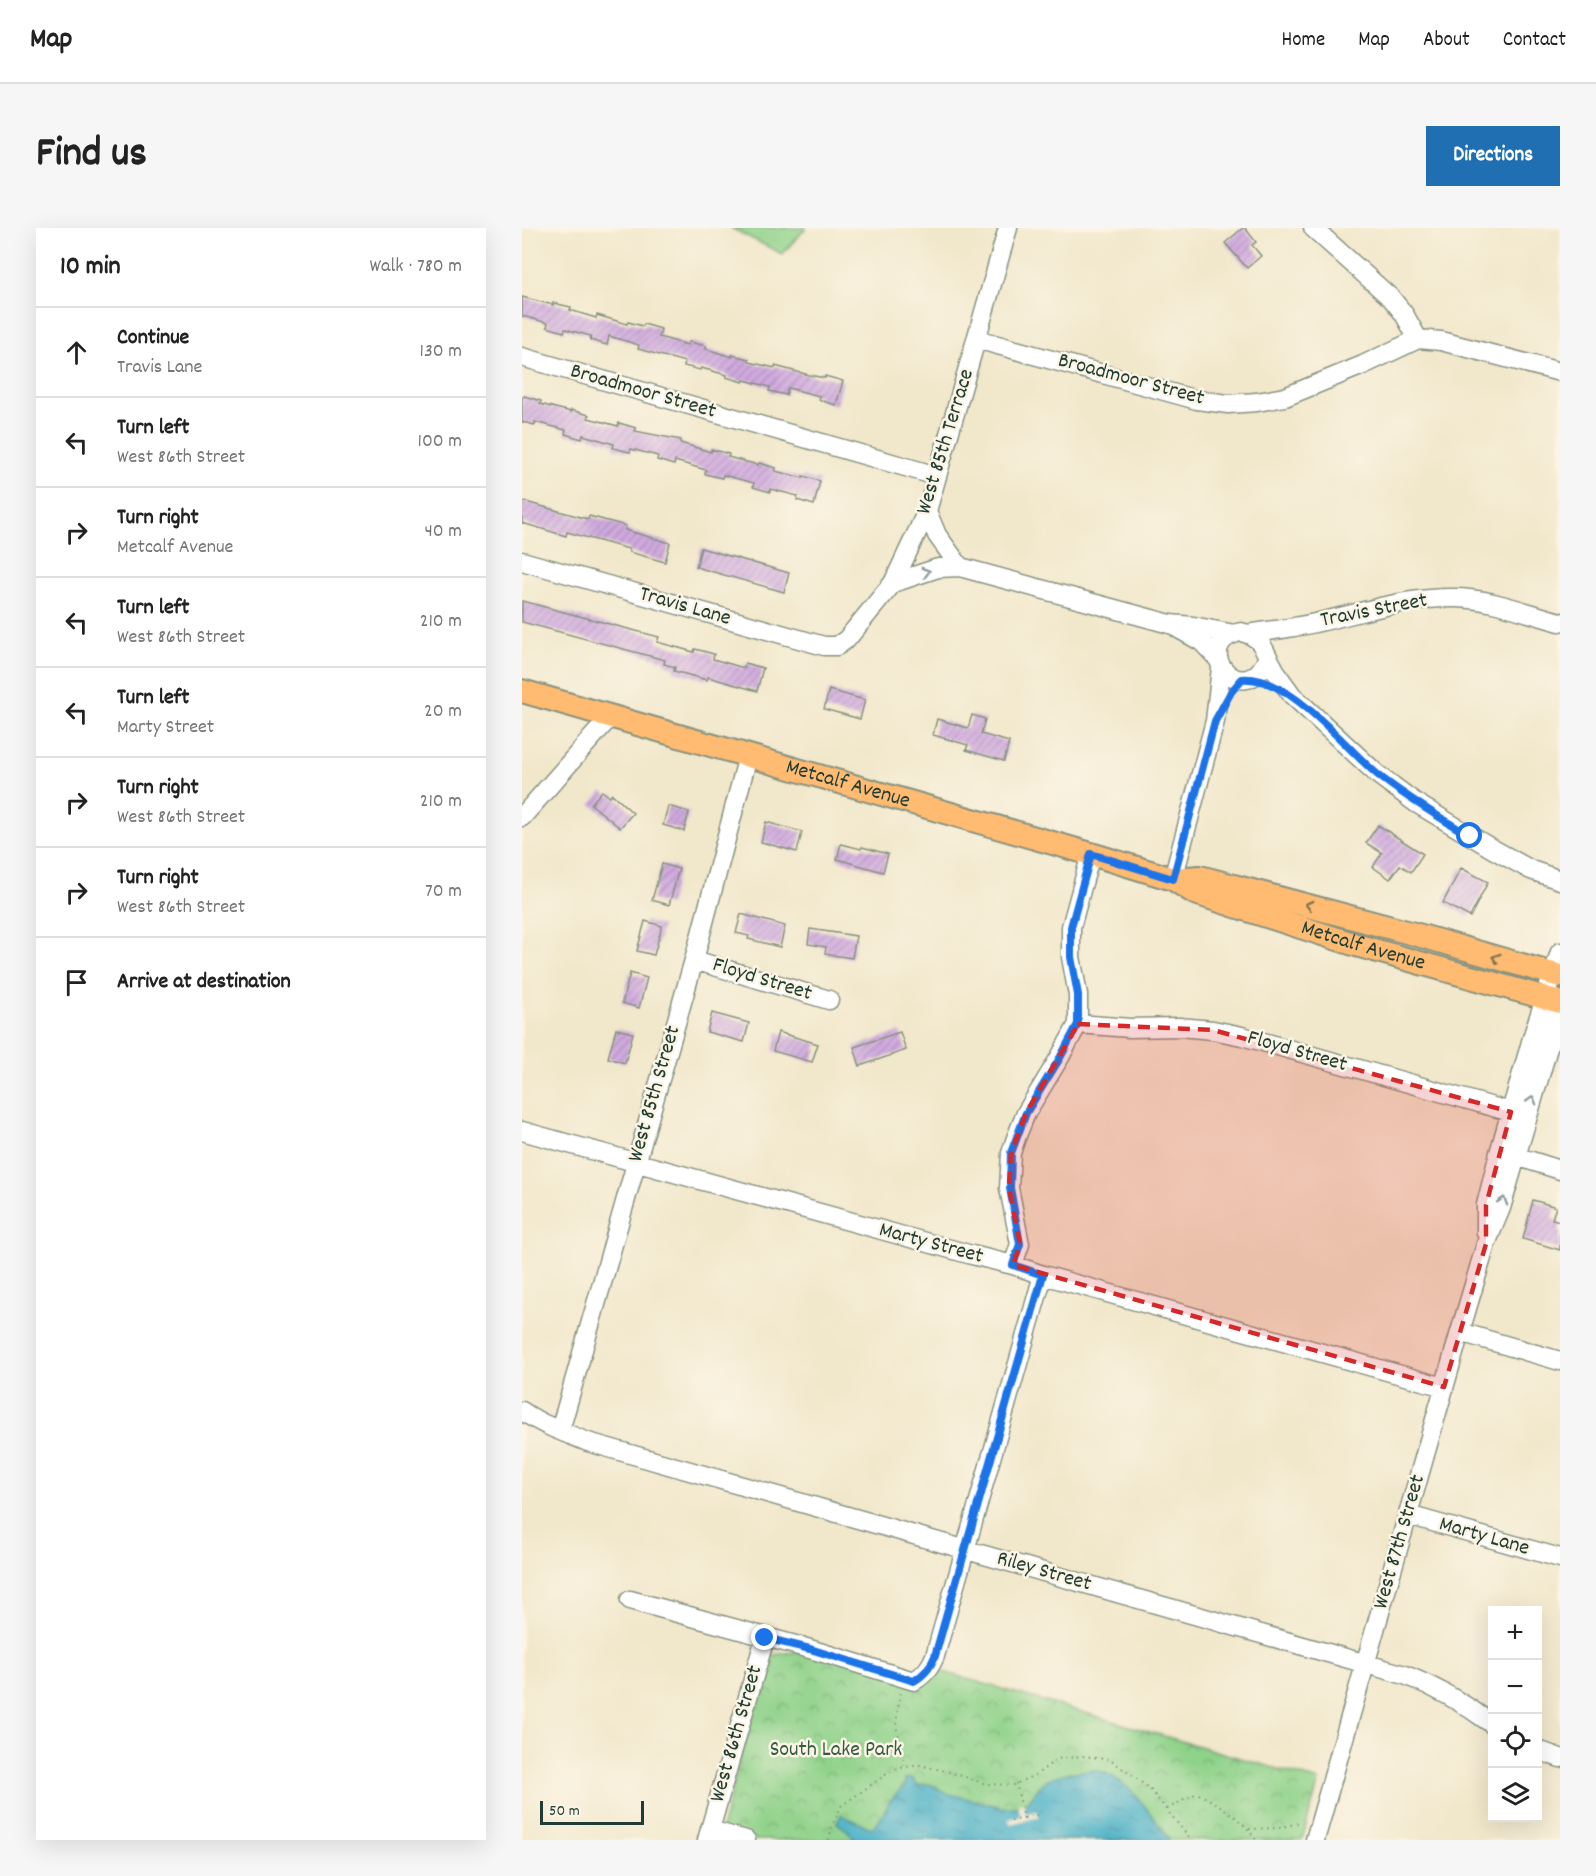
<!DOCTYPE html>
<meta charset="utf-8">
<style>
body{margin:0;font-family:Dekko,sans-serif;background:#f6f6f6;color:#222}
.controls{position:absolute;right:18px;bottom:18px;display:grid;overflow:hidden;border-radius:0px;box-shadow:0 6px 24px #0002}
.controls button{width:54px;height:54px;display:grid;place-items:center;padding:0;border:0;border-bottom:2px solid #e0e0e0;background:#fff;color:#222;font:30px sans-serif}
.scale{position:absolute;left:18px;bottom:15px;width:104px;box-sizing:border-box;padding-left:6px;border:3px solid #1f3d34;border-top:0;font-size:16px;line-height:21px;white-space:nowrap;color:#1f3d34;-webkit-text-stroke:4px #fcf5e5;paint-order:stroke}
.stop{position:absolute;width:18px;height:18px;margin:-14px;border:4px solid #1a73e8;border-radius:50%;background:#fff}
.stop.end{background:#1a73e8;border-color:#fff;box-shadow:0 2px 6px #0008}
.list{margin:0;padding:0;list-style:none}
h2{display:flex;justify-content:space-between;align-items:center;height:78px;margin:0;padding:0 24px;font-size:26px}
h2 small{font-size:20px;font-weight:400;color:#767676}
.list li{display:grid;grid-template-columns:39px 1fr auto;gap:18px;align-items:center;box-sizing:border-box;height:90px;padding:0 24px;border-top:2px solid #e0e0e0}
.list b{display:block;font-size:22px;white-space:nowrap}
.list p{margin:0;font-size:20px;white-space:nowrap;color:#767676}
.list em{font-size:20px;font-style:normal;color:#767676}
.icon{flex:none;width:33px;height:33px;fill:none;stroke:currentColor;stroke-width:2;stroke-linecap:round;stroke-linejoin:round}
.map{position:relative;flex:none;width:1038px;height:1612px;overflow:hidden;border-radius:0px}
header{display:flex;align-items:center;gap:36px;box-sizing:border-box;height:84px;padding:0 30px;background:#fff;border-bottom:2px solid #e0e0e0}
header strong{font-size:28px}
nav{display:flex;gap:33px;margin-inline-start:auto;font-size:21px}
.intro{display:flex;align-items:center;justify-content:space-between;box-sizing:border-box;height:144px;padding:0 36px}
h1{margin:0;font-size:42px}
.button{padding:15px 27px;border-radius:0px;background:#1f6fb2;color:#fff;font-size:21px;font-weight:700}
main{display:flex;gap:36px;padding:0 36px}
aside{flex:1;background:#fff;border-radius:0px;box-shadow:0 6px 24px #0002}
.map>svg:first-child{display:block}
.grass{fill:#8fd28a;stroke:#57885f;stroke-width:1.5}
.park{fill:url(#park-crowns);stroke:#57885f;stroke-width:1.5}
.water{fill:url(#water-ripples);stroke:#34767e;stroke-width:1.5}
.pier{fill:#f1e7cb}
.building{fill:url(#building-hatch)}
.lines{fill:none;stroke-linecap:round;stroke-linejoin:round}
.minor-casing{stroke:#889280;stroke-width:21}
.major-casing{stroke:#889280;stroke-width:26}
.path{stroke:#889280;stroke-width:2;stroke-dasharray:1.5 4.5;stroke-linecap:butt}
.minor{stroke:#fff;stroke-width:18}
.major{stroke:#ffbb71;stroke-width:22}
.oneway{stroke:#8f9e9a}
.oneway2{stroke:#84764f}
.route{stroke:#1a73e8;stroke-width:8}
.marked{fill:#d62828;fill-opacity:0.2;stroke:#d62828;stroke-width:4.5;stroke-dasharray:12 8;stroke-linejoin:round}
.labels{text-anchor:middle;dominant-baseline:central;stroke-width:5;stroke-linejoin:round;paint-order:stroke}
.street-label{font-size:22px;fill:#1f3d34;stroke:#fcf5e5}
.park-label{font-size:22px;fill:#355b45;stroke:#fcf5e5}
</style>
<header>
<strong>Map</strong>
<nav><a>Home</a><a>Map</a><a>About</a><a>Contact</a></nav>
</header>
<div class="intro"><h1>Find us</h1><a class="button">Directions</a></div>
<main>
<aside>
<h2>10 min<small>Walk · 780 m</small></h2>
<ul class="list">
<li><svg class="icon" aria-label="ahead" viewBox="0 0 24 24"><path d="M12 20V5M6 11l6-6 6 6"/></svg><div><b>Continue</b><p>Travis Lane</p></div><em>130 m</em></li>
<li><svg class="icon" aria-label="left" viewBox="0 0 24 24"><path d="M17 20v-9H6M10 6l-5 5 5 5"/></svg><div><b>Turn left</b><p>West 86th Street</p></div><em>100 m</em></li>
<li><svg class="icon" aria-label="right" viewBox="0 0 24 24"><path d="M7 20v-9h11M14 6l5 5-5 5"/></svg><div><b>Turn right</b><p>Metcalf Avenue</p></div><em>40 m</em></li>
<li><svg class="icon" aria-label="left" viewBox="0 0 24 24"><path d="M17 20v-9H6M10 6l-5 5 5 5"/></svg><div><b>Turn left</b><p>West 86th Street</p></div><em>210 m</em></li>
<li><svg class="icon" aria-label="left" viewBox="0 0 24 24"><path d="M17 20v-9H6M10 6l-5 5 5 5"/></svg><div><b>Turn left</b><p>Marty Street</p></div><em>20 m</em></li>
<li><svg class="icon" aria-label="right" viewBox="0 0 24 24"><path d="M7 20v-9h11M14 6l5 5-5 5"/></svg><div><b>Turn right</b><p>West 86th Street</p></div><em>210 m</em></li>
<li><svg class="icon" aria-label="right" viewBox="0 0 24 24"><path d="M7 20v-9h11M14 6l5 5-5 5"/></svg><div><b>Turn right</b><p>West 86th Street</p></div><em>70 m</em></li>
<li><svg class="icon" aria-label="arrive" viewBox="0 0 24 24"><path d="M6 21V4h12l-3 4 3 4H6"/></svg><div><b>Arrive at destination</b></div></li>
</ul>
</aside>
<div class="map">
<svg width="1038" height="1612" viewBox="0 0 1038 1612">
<defs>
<pattern id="park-crowns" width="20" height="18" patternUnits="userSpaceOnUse" patternTransform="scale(1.5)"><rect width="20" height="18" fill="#8fd28a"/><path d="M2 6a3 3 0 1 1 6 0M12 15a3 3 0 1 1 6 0" fill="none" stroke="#74ac72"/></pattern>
<pattern id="water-ripples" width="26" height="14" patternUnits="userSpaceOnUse" patternTransform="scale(1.5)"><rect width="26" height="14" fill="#48b0c7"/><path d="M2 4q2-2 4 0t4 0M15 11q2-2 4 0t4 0" fill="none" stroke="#3b90a2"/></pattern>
<pattern id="building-hatch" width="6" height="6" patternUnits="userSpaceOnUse" patternTransform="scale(1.5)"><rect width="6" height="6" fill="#d1abe0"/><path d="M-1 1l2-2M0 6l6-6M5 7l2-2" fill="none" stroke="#a98cb6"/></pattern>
</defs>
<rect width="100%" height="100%" fill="#fcf5e5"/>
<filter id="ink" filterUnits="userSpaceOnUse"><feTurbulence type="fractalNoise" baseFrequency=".0167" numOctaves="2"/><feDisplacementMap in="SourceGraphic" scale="12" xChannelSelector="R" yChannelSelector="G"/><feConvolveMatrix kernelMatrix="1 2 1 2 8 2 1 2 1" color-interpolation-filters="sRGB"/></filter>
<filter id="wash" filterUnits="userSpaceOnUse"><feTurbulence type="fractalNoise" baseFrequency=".008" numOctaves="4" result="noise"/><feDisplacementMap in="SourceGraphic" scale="24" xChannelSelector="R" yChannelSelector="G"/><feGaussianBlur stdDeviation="1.35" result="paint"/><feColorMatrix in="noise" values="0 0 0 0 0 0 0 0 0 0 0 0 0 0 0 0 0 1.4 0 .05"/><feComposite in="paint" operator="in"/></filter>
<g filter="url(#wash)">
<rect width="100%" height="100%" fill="#f1e7cb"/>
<!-- grass -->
<path class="grass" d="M209,0H284L260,26Z"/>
<!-- park -->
<path class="park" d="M288,1421L392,1453L408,1440L797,1553L780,1612H196L247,1428Z"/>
<!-- water -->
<path class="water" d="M572,1542C607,1548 628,1586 648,1612H333L325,1602L315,1595L319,1587L349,1600C361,1593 361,1582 369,1572C373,1567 378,1562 383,1558V1551L390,1550L395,1557L408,1556L423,1565L479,1579C515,1581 504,1567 525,1552C538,1544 558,1544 572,1542Z"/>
<!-- pier -->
<path class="pier" d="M501,1574L504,1586L515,1583L517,1589L488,1596L487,1591L499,1588L496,1576Z"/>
<g id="blocks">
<!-- building -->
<path class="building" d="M721,0H723L734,14L730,17L739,28L725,40L703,15Z
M0,69L31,77V75L49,79L48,82L74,90L75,87L105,96L106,94L121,98L122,96L139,101L137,109L166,117L167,114L184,118V121L210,129V127L227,131V134L253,140V138L287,147L303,150V148L321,153L314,177L297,172L298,168L266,160L264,167L247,163L248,159L222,152L221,154L204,149L205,147L179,140L178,142L162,138L163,134L116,121L117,117L87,108L85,117L68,112L69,108L43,101L42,104L25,99L26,95L0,88Z
M2,168L19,173L18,176L49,184V182L67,187L66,190L96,198L97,195L114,200L113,203L159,212L158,215L189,224V221L207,226L206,229L236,237L237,235L254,240L253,243L281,250V248L298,253L292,277L275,272L276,268L248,261V264L231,259L232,255L201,247L200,250L183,246L184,242L153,233L152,237L135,232L136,228L109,221L108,224L91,220L92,216L61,207L60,211L43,206L44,202L13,194V197L0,194V170Z
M0,273L66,291L67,288L104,298L103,302L148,315L143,334L107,324V321L45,304L44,308L0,295Z
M179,320L267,345L262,364L174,339Z
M0,373L137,409L135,414L172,424L173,421L192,426L191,431L222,440L223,435L241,440L235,463L186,449L185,452L152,443L153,439L142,436L143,432L0,394Z
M307,462L343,472L338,491L302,481Z
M450,487L463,491L459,506L487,514L482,533L444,522L446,517L411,507L415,491L446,500Z
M80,563L88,569L90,566L111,585L98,600L69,576Z
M146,578L167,584L162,603L141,597Z
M244,594L280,604L275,624L239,614Z
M856,597L901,626L889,644L878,637L868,651L851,639L860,625L844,615Z
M319,616L339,621L340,619L366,626L361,644L315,631Z
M140,636L157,641L147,677L130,672Z
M939,640L966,654L948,689L921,675Z
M219,686L263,698L258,719L226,711L227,708L214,705Z
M123,693L140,698L132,727L115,723Z
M288,701L334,708L330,730L303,726L304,719L286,716Z
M108,745L125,750L117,780L100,775Z
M190,785L227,795L222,814L185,804Z
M94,801L111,805L103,835L86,830Z
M256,804L296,816L290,834L251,823Z
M378,804L384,822L338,838L332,819Z
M1011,972L1034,979L1030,991L1038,993V1022L1001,1011Z"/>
</g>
</g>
<g filter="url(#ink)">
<use href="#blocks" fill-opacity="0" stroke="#889280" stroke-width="1.5"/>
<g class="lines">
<defs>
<path id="minor" d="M791,0L870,71L882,86L896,111
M454,111L675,172L706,176L735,174L763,169L841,137L896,111L919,113L1038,144
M0,129L415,248
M405,283L415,307L438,339
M0,333L302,418H315L325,411L371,355L405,283L486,0
M371,355L416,340L438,339L648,396L671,398L712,406
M655,400L680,414L696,431
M719,404C734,407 740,415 746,429C721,488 664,414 719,404Z
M726,406C741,403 757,402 772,399C827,390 878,368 935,370C970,371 1004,385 1038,394
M746,429L757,449L770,467L855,546L894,575L969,620L1009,642L1038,652
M0,589L89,488
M651,651L693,493L699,440
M172,732L307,772
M556,796L608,800L657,799L691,802L720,808L989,884
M0,903L450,1027L491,1037L521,1047L922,1159
M994,928L1038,942
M964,1005V977L977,925L1011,807L1038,724
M491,1037L498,1016L487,960L489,925L494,910L504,885L538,829L556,796V767L549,729V699L569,626
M938,1104L1038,1133
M0,1183C20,1197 43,1205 66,1214L883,1447C914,1459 943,1476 970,1496
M36,1202L41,1192L172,732L226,528
M886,1287L1038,1330
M108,1372L288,1421L392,1453C403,1446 408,1440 413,1428L521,1047
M1016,1522L1038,1530
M188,1602L224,1612
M185,1612L243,1410
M793,1612L938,1104L964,1016L979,980L1038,779"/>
<g id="major">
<path id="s1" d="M0,463L569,626L651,651L673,665L834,717L1038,774"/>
<path d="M651,651L678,649L896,707L1038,748"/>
</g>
</defs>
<!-- minor casing -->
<use href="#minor" class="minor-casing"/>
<!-- major casing -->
<use href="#major" class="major-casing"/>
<!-- path -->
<path class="path" d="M378,1465L374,1497L383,1538
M645,1581L675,1565C697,1576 721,1591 734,1612
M502,1590L515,1587
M489,1593L502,1590L494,1555
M727,1601L757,1600L780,1594
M307,1612L310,1598L319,1578L366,1545L377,1540L397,1537L428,1544L464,1556L491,1557L515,1546L535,1531L561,1528L589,1532L627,1560L669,1612"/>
<!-- minor -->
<use href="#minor" class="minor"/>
<!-- major -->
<use href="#major" class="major"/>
</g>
<!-- one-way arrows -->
<defs><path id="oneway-chevron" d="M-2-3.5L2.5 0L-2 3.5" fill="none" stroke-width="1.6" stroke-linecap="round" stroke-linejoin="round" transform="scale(1.5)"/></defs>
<g class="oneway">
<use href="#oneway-chevron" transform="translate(404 344) rotate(-16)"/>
<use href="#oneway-chevron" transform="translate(1010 872) rotate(-74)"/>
<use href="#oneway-chevron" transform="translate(981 973) rotate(-73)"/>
</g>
<g class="oneway2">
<use href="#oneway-chevron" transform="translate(787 677) rotate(-165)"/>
<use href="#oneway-chevron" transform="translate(974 730) rotate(-163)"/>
</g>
</g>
<g class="lines" filter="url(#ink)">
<!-- route -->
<path class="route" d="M243,1410L288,1421L392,1453C403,1446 408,1440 413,1428L521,1047L491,1037L498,1016L488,960L489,925L504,885L538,830L556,796V767L549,729V699L569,626L651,651L693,493L709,464L720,451C768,447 821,518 856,547C885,570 917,589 948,608"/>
</g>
<!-- marked area -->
<path class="marked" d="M556,796L691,802L989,884L964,977V1016L922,1159L491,1037L498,1016L487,960L489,925L504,885Z"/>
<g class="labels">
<!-- street labels -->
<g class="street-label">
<text transform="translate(609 152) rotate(15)">Broadmoor Street</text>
<text transform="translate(121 164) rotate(16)">Broadmoor Street</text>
<text transform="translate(424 214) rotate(-73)">West 85th Terrace</text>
<text transform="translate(163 379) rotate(16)">Travis Lane</text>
<text transform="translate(852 383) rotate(-11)">Travis Street</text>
<text stroke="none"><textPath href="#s1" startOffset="339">Metcalf Avenue</textPath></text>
<text stroke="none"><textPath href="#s1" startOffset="880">Metcalf Avenue</textPath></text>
<text transform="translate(240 752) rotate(17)">Floyd Street</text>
<text transform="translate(775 824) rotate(16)">Floyd Street</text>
<text transform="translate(133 866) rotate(-74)">West 85th Street</text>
<text transform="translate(409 1016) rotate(15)">Marty Street</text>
<text transform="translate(962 1309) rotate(16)">Marty Lane</text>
<text transform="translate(878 1314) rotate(-74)">West 87th Street</text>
<text transform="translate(522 1344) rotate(16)">Riley Street</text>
<text transform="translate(215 1506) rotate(-74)">West 86th Street</text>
</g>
<!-- park labels -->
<g class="park-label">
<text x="314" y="1522">South Lake Park</text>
</g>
</g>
</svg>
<div class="controls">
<button>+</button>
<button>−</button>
<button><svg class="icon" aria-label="locate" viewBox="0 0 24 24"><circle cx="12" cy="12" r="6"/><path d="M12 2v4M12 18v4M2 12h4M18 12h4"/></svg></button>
<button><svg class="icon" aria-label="layers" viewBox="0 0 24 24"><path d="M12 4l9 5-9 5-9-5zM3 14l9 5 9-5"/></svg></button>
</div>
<div class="scale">50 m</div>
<div class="stop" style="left:948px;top:608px"></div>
<div class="stop end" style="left:243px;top:1410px"></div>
</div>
</main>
